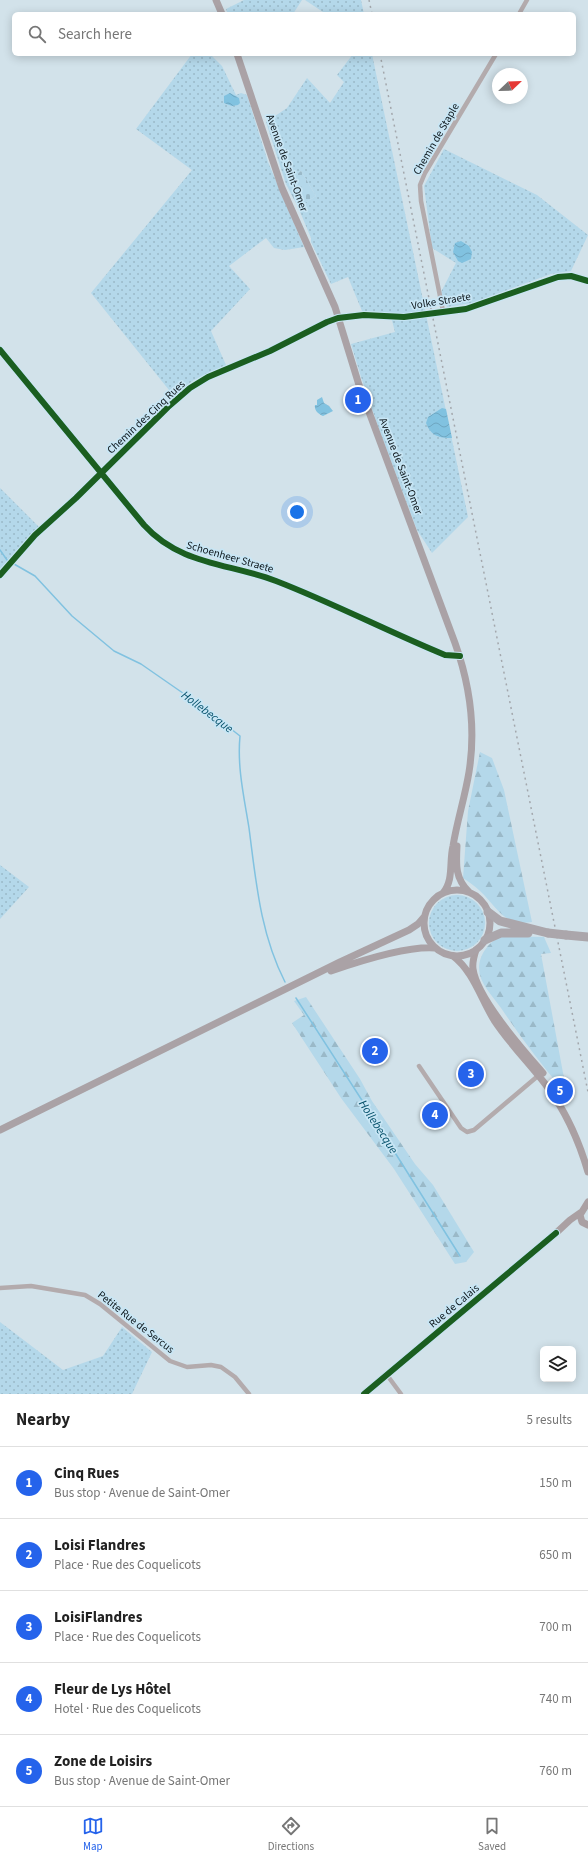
<!DOCTYPE html>
<meta charset="utf-8">
<style>
body{margin:0;font-family:"Source Sans 3",sans-serif;background:#f2f2f2;color:#222}
.controls{position:absolute;right:12px;bottom:12px;display:grid;overflow:hidden;border-radius:6px;box-shadow:0 2px 10px #0003}
.controls button{width:36px;height:36px;display:grid;place-items:center;padding:0;border:0;border-bottom:1px solid #e0e0e0;background:#fff;color:#222;font:20px sans-serif}
.compass{position:absolute;left:492px;top:68px;width:36px;height:36px;border-radius:50%;background:#fff;box-shadow:0 2px 10px #0003;rotate:67deg}
.you{position:absolute;left:297px;top:512px;width:14px;height:14px;margin:-10px;border:3px solid #fff;border-radius:50%;background:#1a73e8;box-shadow:0 0 0 6px #1a73e833}
.badge{display:grid;place-items:center;width:26px;height:26px;border-radius:50%;background:#2563eb;color:#fff;font-size:13px;font-weight:700}
.pin{position:absolute;translate:-50% -50%;border:2px solid #fff;box-shadow:0 1px 4px #0006}
.list{margin:0;padding:0;list-style:none}
h2{display:flex;justify-content:space-between;align-items:center;height:52px;margin:0;padding:0 16px;font-size:17px}
h2 small{font-size:13px;font-weight:400;color:#767676}
.list li{display:grid;grid-template-columns:26px 1fr auto;gap:12px;align-items:center;box-sizing:border-box;height:72px;padding:0 16px;border-top:1px solid #e0e0e0}
.list b{display:block;font-size:15px;white-space:nowrap}
.list p{margin:0;font-size:13px;white-space:nowrap;color:#767676}
.list em{font-size:13px;font-style:normal;color:#767676}
.icon{flex:none;width:22px;height:22px;fill:none;stroke:currentColor;stroke-width:2;stroke-linecap:round;stroke-linejoin:round}
.map{position:relative;flex:none;width:588px;height:1394px;overflow:hidden}
.search{position:absolute;background:#fff;box-shadow:0 2px 10px #0003;left:12px;right:12px;top:12px;height:44px;display:flex;align-items:center;gap:10px;box-sizing:border-box;padding:0 14px;border-radius:6px;color:#767676;font-size:15px}
.sheet{height:412px;background:#fff}
nav{display:flex;justify-content:space-around;align-items:center;box-sizing:border-box;height:56px;border-top:1px solid #e0e0e0;background:#fff;font-size:11px;color:#767676}
nav a{display:grid;justify-items:center;gap:2px}
nav .on{color:#2563eb}
.map>svg:first-child{display:block}
.grass{fill:url(#grass-dots)}
.forest{fill:url(#forest-firs)}
.cemetery{fill:url(#cemetery-stones)}
.water{fill:url(#water-waves)}
.lines{fill:none;stroke-linecap:round;stroke-linejoin:round}
.stream{stroke:#81c2e0;stroke-width:1.5}
.street{stroke:#b3abad;stroke-width:4.5}
.secondary{stroke:#aaa0a3;stroke-width:7}
.primary{stroke:#aaa2a6;stroke-width:7}
.highway{stroke:#aba6ab;stroke-width:9}
.rail{stroke:#a3a7ac;stroke-width:1.5;stroke-dasharray:2 4;stroke-linecap:butt}
.highway-bridge{stroke:#aba6ab;stroke-width:9}
.cycleway-casing{stroke:#c8e6f5;stroke-width:8}
.cycleway{stroke:#1b5e20;stroke-width:6}
.labels{text-anchor:middle;dominant-baseline:central;stroke-width:3.5;stroke-linejoin:round;paint-order:stroke}
.street-label{font-size:11px;fill:#0d171c;stroke:#c8e6f5}
.water-label{font-size:12px;font-style:italic;fill:#05506a;stroke:#c8e6f5}
</style>
<div class="map">
<svg width="588" height="1394" viewBox="0 0 588 1394">
<defs>
<pattern id="grass-dots" width="8" height="8" patternUnits="userSpaceOnUse"><rect width="8" height="8" fill="#b4d8ea"/><path d="M2 2h.1M6 6h.1" fill="none" stroke="#9ab9c8" stroke-width="1.8" stroke-linecap="round"/></pattern>
<pattern id="forest-firs" width="22" height="20" patternUnits="userSpaceOnUse"><rect width="22" height="20" fill="#b4d8ea"/><path d="M5 1l3.5 6h-7zM16 11l3.5 6h-7z" fill="#9ab9c8"/></pattern>
<pattern id="cemetery-stones" width="16" height="16" patternUnits="userSpaceOnUse"><rect width="16" height="16" fill="#b4d8ea"/><path d="M2 7V4a2 2 0 0 1 4 0v3zM10 15v-3a2 2 0 0 1 4 0v3z" fill="#9ab9c8"/></pattern>
<pattern id="water-waves" width="16" height="10" patternUnits="userSpaceOnUse"><rect width="16" height="10" fill="#81c2e0"/><path d="M0 5q4-4 8 0t8 0" fill="none" stroke="#6ea6c0"/></pattern>
</defs>
<rect width="100%" height="100%" fill="#d2e2ea"/>
<!-- grass -->
<path class="grass" d="M244,0H302L293,14H228L226,9Z
M305,0H361L364,14H326Z
M192,54H210L222,66L236,95L241,93L247,95L268,162L304,247L285,250L274,248L266,238L229,266L250,289L211,331L226,365L194,380L173,395L91,293L192,170L136,129Z
M353,54H372L468,517L432,553L417,530L379,429L361,377L351,344L395,332L390,313L362,311L348,277L331,284L311,242V238L298,207L316,196L301,171L286,184L266,122L287,108L307,78L330,103L344,82L337,75Z
M444,149L537,195L588,235L571,271L551,274L472,303L447,307L441,292L456,263L432,248L424,186Z
M0,488L39,527L0,569Z
M0,865L29,887L0,919Z
M429 923a28 28 0 1 1 56 0a28 28 0 1 1-56 0Z
M0,1322L63,1370L103,1356L122,1327L152,1352L132,1394H0Z"/>
<!-- forest -->
<path class="forest" d="M480,752L492,758L504,790L532,922C504,927 497,907 480,891C475,886 469,882 463,878L468,811Z
M502,936L544,937L551,953L541,954L566,1089H562C540,1063 520,1036 501,1008C494,998 483,987 480,975C476,959 487,942 502,936Z
M306,997L360,1079L372,1101L415,1164L433,1185L474,1252L466,1262L455,1264L394,1169L341,1098L292,1023L304,1015L294,1001Z"/>
<!-- cemetery -->
<path class="cemetery" d="M301,171L316,196L298,207L286,184Z"/>
<!-- water -->
<path class="water" d="M230,93L239,98L240,103L238,105L232,106L224,103V96Z
M461,241L469,246L472,252L471,259L462,263L458,261L453,252L455,243Z
M322,397L324,403L329,406L333,411L323,416C318,414 314,410 315,405H317V400Z
M442,408L446,409L452,438C439,438 431,436 426,423L428,417Z"/>
<g class="lines">
<!-- stream -->
<path class="stream" d="M0,550L7,560
M14,564L35,576L72,616L114,651L141,664L203,707L240,736C237,767 244,797 249,828C256,881 260,933 285,982
M296,998L365,1105L460,1256"/>
<!-- street -->
<path class="street" d="M519,14L527,0
M443,311L421,201L420,185L425,173L496,54
M0,350L144,525C180,565 229,563 276,581C333,603 389,632 445,655L460,656
M0,575L35,535L76,498L168,407L190,388L208,377L270,351L327,322L338,318L364,315L404,317L466,309L558,277L571,276L588,281
M419,1066L461,1128L467,1132L474,1130L539,1075
M0,1288L31,1286L85,1295L100,1304L170,1361L187,1367L211,1365L221,1367L235,1377L249,1394
M387,1375L401,1394"/>
<!-- secondary -->
<path class="secondary" d="M476,950C474,956 472,962 473,969C477,998 523,1050 543,1073
M453,956C473,971 481,999 494,1020C509,1043 529,1063 546,1085C565,1110 579,1141 588,1172
M588,1202L580,1215L582,1222L588,1225
M364,1394L556,1233L570,1220L580,1213"/>
<!-- primary -->
<path class="primary" d="M216,0L222,14
M237,54L282,188L335,307L359,385L455,643C470,685 476,728 469,772C465,797 457,821 453,846C449,862 454,880 443,893
M457,846C456,865 455,878 469,892
M424 923a33 33 0 1 1 66 0a33 33 0 1 1-66 0Z
M331,971C357,962 408,946 435,948
M0,1130L340,962L409,930L418,924L424,917"/>
<!-- highway -->
<path class="highway" d="M488,912L500,921L548,933
M566,935L588,937
M485,940L501,933H528"/>
<!-- rail -->
<path class="rail" d="M369,0L372,14
M380,54L588,1092"/>
<!-- highway-bridge -->
<path class="highway-bridge" d="M548,933L566,935"/>
<defs>
<path id="cycleway" d="M0,350L144,525C180,565 229,563 276,581C333,603 389,632 445,655L460,656
M0,575L35,535L76,498L168,407L190,388L208,377L270,351L327,322L338,318L364,315L404,317L466,309L558,277L571,276L588,281
M364,1394L556,1233"/>
</defs>
<!-- cycleway casing -->
<use href="#cycleway" class="cycleway-casing"/>
<!-- cycleway -->
<use href="#cycleway" class="cycleway"/>
</g>
<g class="labels">
<!-- street labels -->
<g class="street-label">
<text transform="translate(436 139) rotate(-60)">Chemin de Staple</text>
<text transform="translate(287 163) rotate(70)">Avenue de Saint-Omer</text>
<text transform="translate(441 301) rotate(-9)">Volke Straete</text>
<text transform="translate(146 417) rotate(-43)">Chemin des Cinq Rues</text>
<text transform="translate(401 466) rotate(69)">Avenue de Saint-Omer</text>
<text transform="translate(230 557) rotate(16)">Schoenheer Straete</text>
<text transform="translate(454 1306) rotate(-40)">Rue de Calais</text>
<text transform="translate(136 1322) rotate(38)">Petite Rue de Sercus</text>
</g>
<!-- water labels -->
<g class="water-label">
<text transform="translate(207 712) rotate(37)">Hollebecque</text>
<text transform="translate(378 1127) rotate(57)">Hollebecque</text>
</g>
</g>
</svg>
<div class="controls">
<button><svg class="icon" aria-label="layers" viewBox="0 0 24 24"><path d="M12 4l9 5-9 5-9-5zM3 14l9 5 9-5"/></svg></button>
</div>
<svg class="compass" viewBox="-18 -18 36 36"><path d="M0-13l5 13h-10z" fill="#e53935"/><path d="M0 13l5-13h-10z" fill="#767676"/></svg>
<div class="you"></div>
<div class="pin badge" style="left:358px;top:400px">1</div>
<div class="pin badge" style="left:375px;top:1051px">2</div>
<div class="pin badge" style="left:471px;top:1074px">3</div>
<div class="pin badge" style="left:435px;top:1115px">4</div>
<div class="pin badge" style="left:560px;top:1091px">5</div>
<div class="search"><svg class="icon" aria-label="search" viewBox="0 0 24 24"><circle cx="10" cy="10" r="6"/><path d="M15 15l6 6"/></svg>Search here</div>
</div>
<section class="sheet">
<h2>Nearby<small>5 results</small></h2>
<ul class="list">
<li><span class="badge">1</span><div><b>Cinq Rues</b><p>Bus stop · Avenue de Saint-Omer</p></div><em>150 m</em></li>
<li><span class="badge">2</span><div><b>Loisi Flandres</b><p>Place · Rue des Coquelicots</p></div><em>650 m</em></li>
<li><span class="badge">3</span><div><b>LoisiFlandres</b><p>Place · Rue des Coquelicots</p></div><em>700 m</em></li>
<li><span class="badge">4</span><div><b>Fleur de Lys Hôtel</b><p>Hotel · Rue des Coquelicots</p></div><em>740 m</em></li>
<li><span class="badge">5</span><div><b>Zone de Loisirs</b><p>Bus stop · Avenue de Saint-Omer</p></div><em>760 m</em></li>
</ul>
</section>
<nav>
<a class="on"><svg class="icon" aria-label="map" viewBox="0 0 24 24"><path d="M3 6l6-2 6 2 6-2v14l-6 2-6-2-6 2zM9 4v14M15 6v14"/></svg>Map</a>
<a><svg class="icon" aria-label="directions" viewBox="0 0 24 24"><path d="M12 3l9 9-9 9-9-9zM9 14v-3h6M13 9l2 2-2 2"/></svg>Directions</a>
<a><svg class="icon" aria-label="saved" viewBox="0 0 24 24"><path d="M7 4h10v16l-5-4-5 4z"/></svg>Saved</a>
</nav>
